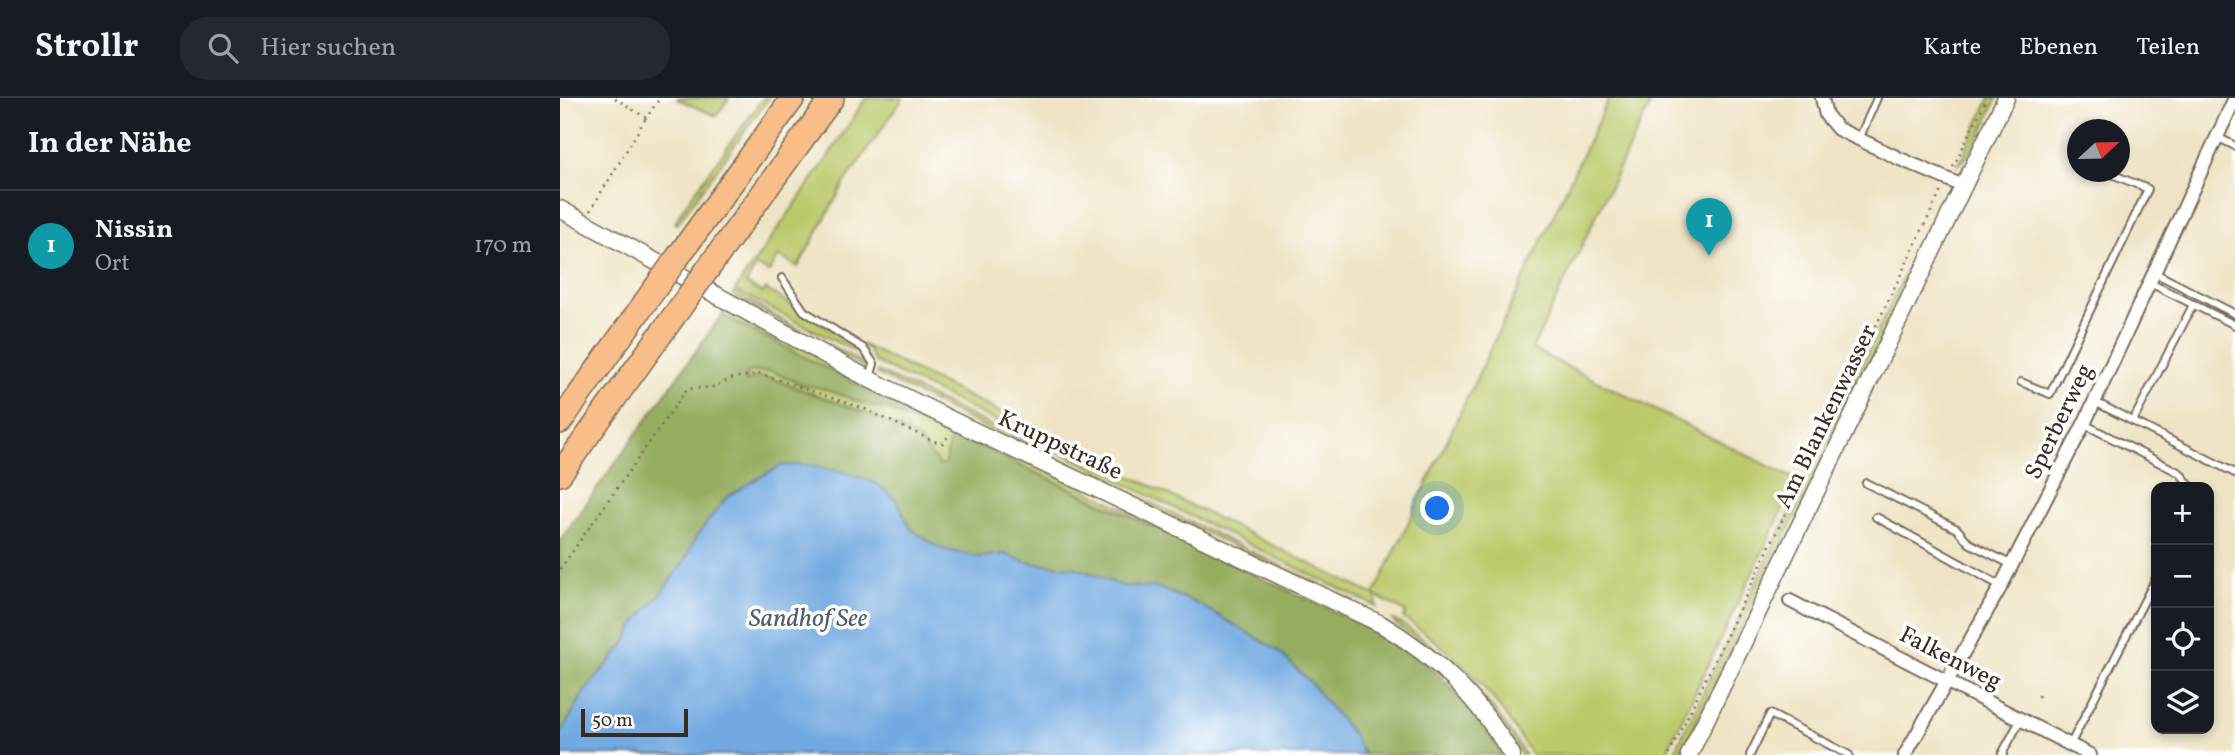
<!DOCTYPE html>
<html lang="de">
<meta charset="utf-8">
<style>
body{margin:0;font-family:Vollkorn,serif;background:#242831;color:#f1f3f6}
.controls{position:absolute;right:21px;bottom:21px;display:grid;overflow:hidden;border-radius:14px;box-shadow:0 4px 10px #0003}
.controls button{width:63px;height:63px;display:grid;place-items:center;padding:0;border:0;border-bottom:2px solid #363941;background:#171b24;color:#f1f3f6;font:35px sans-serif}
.compass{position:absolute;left:1507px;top:21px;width:63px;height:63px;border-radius:50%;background:#171b24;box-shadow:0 4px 10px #0003;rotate:68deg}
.scale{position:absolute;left:21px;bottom:18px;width:107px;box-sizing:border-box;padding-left:7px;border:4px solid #3b2a1e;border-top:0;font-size:19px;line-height:24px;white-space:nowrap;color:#3b2a1e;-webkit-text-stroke:5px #fff;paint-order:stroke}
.you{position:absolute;left:878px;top:411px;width:24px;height:24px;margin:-18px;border:5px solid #fff;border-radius:50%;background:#1a73e8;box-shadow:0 0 0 10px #1a73e833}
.badge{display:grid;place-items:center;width:46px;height:46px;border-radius:50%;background:#1a73e8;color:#fff;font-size:23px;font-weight:700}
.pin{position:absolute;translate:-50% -58px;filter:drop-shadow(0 2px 4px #0008)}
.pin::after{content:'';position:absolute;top:37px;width:24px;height:21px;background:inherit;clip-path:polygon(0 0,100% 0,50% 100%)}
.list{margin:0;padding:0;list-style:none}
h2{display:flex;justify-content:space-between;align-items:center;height:91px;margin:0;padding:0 28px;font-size:30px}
h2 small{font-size:23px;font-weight:400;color:#9ea1a6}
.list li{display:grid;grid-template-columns:46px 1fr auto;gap:21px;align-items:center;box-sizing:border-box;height:112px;padding:0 28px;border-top:2px solid #363941}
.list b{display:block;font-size:26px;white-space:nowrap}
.list p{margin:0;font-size:23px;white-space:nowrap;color:#9ea1a6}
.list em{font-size:23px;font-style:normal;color:#9ea1a6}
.icon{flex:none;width:38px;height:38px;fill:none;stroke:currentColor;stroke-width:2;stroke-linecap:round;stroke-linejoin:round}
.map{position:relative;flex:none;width:1675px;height:657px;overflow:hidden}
header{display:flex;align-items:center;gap:42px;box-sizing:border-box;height:98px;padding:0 35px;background:#171b24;border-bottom:2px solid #363941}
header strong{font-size:33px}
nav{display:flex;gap:38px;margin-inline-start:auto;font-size:24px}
.search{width:490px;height:63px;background:#242831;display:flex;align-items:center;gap:18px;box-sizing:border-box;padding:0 24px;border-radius:28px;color:#9ea1a6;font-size:26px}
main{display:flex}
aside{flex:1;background:#171b24}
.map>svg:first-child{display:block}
.green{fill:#bbc96b;stroke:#7b7a44;stroke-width:2}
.forest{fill:#94ad5f;stroke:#686c3e;stroke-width:2}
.water{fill:#71a9e0;stroke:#566a7f;stroke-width:2}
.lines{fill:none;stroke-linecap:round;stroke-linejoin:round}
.service-casing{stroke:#7a6b58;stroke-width:10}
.minor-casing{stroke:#7a6b58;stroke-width:16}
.tertiary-casing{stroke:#7a6b58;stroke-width:19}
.motorway-casing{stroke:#7a6b58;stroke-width:26}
.path{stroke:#7a6b58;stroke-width:2.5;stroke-dasharray:2 5;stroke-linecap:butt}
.service{stroke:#fff;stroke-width:6}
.minor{stroke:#fff;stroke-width:12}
.tertiary{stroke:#fff;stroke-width:16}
.motorway{stroke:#f8bd89;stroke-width:23}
.motorway-bridge-casing{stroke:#7a6b58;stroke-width:26;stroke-linecap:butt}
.motorway-bridge{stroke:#f8bd89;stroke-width:23}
.labels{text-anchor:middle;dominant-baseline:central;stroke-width:7;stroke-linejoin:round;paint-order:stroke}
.street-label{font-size:24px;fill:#3b2a1e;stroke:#fff}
.water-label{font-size:26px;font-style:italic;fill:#515d6c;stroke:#fff}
</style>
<header>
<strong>Strollr</strong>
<div class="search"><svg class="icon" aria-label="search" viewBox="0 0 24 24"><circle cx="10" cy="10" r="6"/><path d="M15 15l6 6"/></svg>Hier suchen</div>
<nav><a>Karte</a><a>Ebenen</a><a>Teilen</a></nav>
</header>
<main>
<aside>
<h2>In der Nähe<small></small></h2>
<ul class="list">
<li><span class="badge" style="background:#0f9aa8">1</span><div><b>Nissin</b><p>Ort</p></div><em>170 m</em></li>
</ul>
</aside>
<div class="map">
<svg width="1675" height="657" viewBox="0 0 1675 657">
<rect width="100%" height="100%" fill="#fff"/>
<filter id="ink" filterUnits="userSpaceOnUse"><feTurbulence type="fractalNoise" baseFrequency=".0143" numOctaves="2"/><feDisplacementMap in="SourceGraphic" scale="14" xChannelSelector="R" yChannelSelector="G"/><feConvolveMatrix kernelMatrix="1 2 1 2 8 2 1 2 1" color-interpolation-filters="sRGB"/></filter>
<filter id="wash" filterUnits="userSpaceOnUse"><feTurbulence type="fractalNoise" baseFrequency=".00686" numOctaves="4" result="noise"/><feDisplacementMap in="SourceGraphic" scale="28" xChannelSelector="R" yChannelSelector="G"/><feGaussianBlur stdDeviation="1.57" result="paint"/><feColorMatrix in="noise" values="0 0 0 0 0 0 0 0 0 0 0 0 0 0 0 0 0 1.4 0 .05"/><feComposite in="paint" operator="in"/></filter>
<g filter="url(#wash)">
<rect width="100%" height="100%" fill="#eee4c5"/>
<!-- green -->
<path class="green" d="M118,0H169L156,18L117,1Z
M203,0H209L117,126L115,125L121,113Z
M306,0H343L285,84L238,169L219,158L209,174L196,168L186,186L203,195L206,191L300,250L308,260L175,192L266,62Z
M1049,0H1093L972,251L1237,382L1105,657H971C934,595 903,560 843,520L846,514L816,498L817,509L315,264L309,253L301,246L814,497Z
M1430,0H1437C1427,21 1418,53 1398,67Z
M1381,102L1382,112L1378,122L1133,630L1120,657H1113Z
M174,194L229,226L309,268L308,272L172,197Z
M165,211L679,468L395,337L389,345L385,366L380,368L358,341L308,316L210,280L186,284V274L211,273L243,287L262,290L310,308L326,311L372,331H384L162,217Z
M318,273L794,503L793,505L466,350L317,276Z
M833,522C845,526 858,537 869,546C909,577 939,614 965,657H961C926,599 893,564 836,527Z"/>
<!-- forest -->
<path class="forest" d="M162,217L385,331L380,334L326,311L310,308L262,290L243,287L211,273L187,274L186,284L196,279L210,280L308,316L346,334L358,341L380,368L385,365L389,345L395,337L818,534C832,543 848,550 860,561C893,587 921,621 942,657H803V653L749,583L717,552L640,507L600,490L562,488L517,470L466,464L445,456L419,459L381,451L351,431L337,403L222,367L193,383L166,400L136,439L125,462L100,497L77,523L64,547L25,593L0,637V442Z"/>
<!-- water -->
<path class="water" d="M222,367H251L291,376L319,387L337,403L351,431L381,451L419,459L445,456L466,464L517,470L562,488L600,490L640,507L717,552L749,583L794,638L803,657H0V637L25,593L64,547L77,523L100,497L125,462L136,439L166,400L193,383Z"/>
</g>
<g filter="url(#ink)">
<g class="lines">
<defs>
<path id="service" d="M1657,39L1675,48
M1299,41L1317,0
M1595,175L1675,216
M222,180L244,213L303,250L314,266L310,279
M1590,185L1675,227
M1461,284L1490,296L1588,91L1547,74
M1535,304L1675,375
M1573,323L1633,207
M1524,326L1620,375L1631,389
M1306,385L1397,431L1409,445L1452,467
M1316,419L1441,488
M1510,647L1596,480
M1190,657L1210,616L1289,657
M1444,657L1442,656L1461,621"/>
<path id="minor" d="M1262,0L1266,17L1278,31L1338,60L1403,88
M1230,503L1530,657
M1345,657L1441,488L1524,326L1675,0"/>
<path id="tertiary" d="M0,111L309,281L398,325L821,526C879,561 917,599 952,657
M1129,657L1446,0"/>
<path id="motorway" d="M120,156L233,0
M147,172L272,0
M0,324L99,185
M0,376L127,200"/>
</defs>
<!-- service casing -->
<use href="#service" class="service-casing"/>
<!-- minor casing -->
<use href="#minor" class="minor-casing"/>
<!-- tertiary casing -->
<use href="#tertiary" class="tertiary-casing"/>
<!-- motorway casing -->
<use href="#motorway" class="motorway-casing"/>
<!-- path -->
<path class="path" d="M55,0L86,20L100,0
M1393,69L1427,0
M30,113L86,20
M0,471L127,291L153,289L173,280L201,276L305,311L373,343L383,345L390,336
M1478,599L1481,593
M1109,657L1382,91"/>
<!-- service -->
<use href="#service" class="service"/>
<!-- minor -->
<use href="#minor" class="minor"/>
<!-- tertiary -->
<use href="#tertiary" class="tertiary"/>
<!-- motorway -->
<use href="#motorway" class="motorway"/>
<defs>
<path id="motorway-bridge" d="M99,185L120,156
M127,200L147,172"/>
</defs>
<!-- motorway-bridge casing -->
<use href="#motorway-bridge" class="motorway-bridge-casing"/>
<!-- motorway-bridge -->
<use href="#motorway-bridge" class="motorway-bridge"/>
</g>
</g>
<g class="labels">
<!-- street labels -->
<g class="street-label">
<text transform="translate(1267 319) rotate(-64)">Am Blankenwasser</text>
<text transform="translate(1500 324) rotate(-64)">Sperberweg</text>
<text transform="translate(500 348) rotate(25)">Kruppstraße</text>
<text transform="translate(1390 561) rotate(27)">Falkenweg</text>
</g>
<!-- water labels -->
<g class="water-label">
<text x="248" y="521">Sandhof See</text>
</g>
</g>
</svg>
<div class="controls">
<button>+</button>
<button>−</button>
<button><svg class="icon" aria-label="locate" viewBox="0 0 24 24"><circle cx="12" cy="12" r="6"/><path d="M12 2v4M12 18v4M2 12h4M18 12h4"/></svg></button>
<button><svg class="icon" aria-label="layers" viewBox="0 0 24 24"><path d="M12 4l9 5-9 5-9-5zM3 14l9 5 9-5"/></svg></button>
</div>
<svg class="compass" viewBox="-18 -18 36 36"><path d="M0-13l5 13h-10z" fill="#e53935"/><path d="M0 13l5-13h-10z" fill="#9ea1a6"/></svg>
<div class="scale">50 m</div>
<div class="you"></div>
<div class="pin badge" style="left:1149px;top:158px;background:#0f9aa8">1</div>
</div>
</main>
